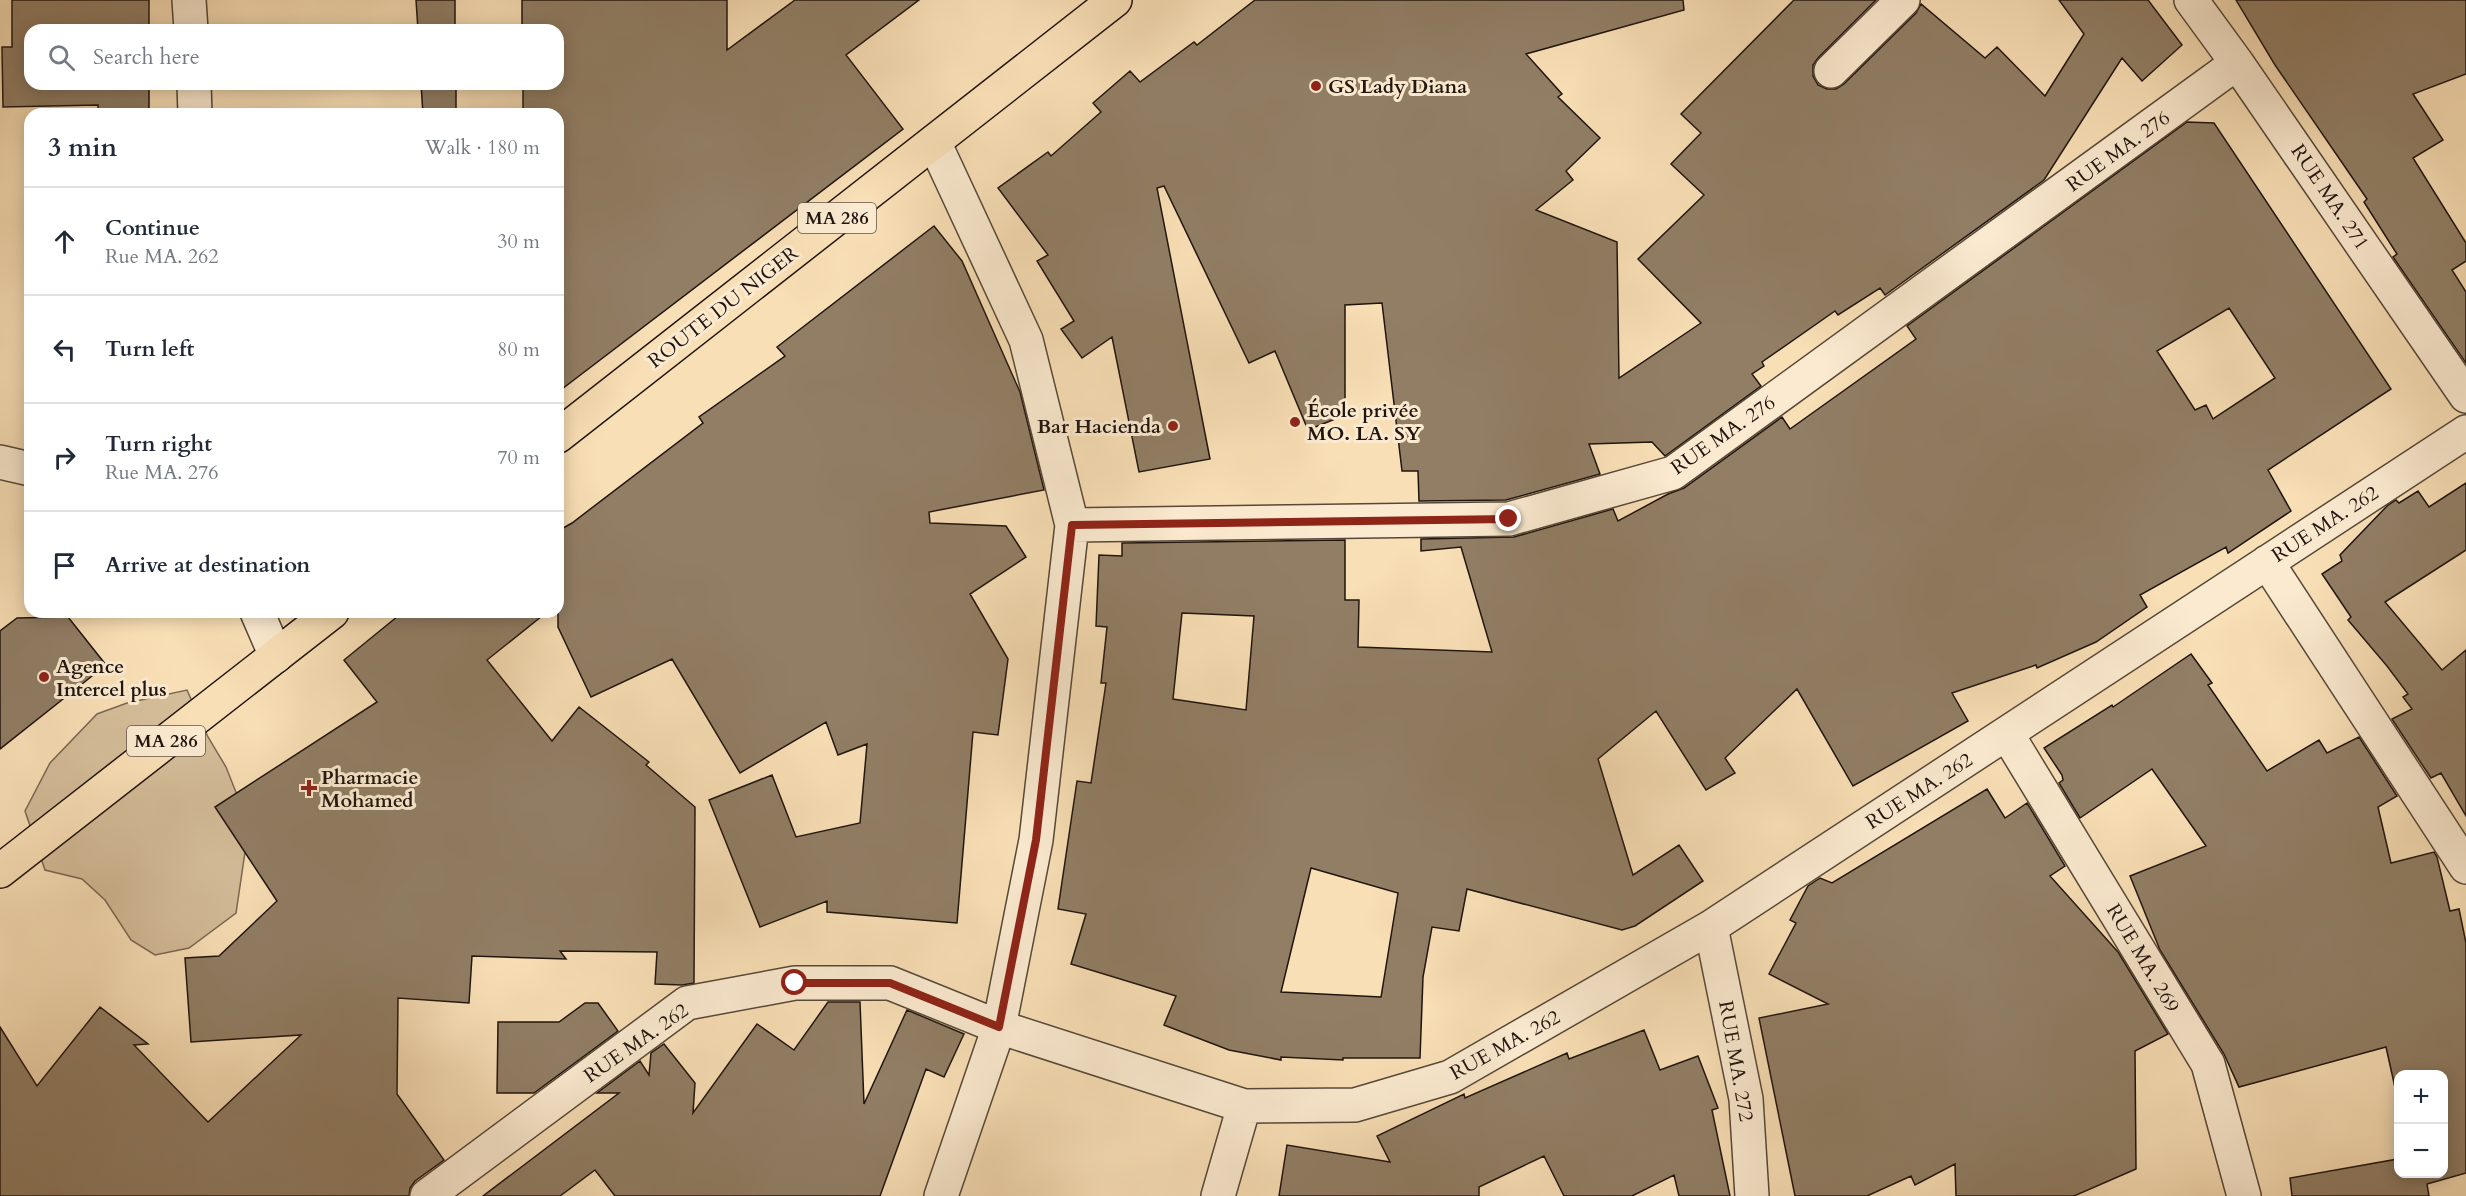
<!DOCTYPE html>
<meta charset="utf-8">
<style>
body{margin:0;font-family:Cardo,serif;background:#f6f6f7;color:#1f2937}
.controls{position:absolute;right:18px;bottom:18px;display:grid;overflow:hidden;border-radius:12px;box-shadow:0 3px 15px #0003}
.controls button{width:54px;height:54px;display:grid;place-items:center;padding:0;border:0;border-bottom:2px solid #e0e1e3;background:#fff;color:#1f2937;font:30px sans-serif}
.stop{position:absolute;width:18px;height:18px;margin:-14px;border:4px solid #8f2418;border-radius:50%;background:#fff}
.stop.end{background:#8f2418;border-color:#fff;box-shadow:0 2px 6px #0008}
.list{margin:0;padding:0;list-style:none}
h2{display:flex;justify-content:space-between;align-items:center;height:78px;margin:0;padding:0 24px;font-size:26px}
h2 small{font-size:20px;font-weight:400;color:#747a83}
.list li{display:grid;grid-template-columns:39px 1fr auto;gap:18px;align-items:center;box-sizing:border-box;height:108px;padding:0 24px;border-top:2px solid #e0e1e3}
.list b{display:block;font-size:22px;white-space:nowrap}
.list p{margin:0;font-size:20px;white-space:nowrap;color:#747a83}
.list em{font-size:20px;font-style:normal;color:#747a83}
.icon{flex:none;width:33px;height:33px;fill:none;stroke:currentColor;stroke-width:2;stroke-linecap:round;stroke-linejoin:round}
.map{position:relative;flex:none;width:2466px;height:1196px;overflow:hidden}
.search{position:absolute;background:#fff;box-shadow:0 3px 15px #0003;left:24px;top:24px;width:540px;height:66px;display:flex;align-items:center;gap:15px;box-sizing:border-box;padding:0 21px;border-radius:18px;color:#747a83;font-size:22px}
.panel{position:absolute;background:#fff;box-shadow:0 3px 15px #0003;left:24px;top:108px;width:540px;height:510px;border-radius:18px}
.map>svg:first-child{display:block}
.green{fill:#d4bd99;stroke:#7a6954;stroke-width:1.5}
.building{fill:#917e65;stroke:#20150e;stroke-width:1.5;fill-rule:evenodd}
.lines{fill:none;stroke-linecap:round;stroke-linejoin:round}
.minor-casing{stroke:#564838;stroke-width:36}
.major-casing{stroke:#20150e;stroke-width:36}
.minor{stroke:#fbead0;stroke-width:33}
.major{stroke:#f9dfb6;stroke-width:33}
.route{stroke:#8f2418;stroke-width:8}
.poi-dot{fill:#8f2418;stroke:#fbead0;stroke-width:2}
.labels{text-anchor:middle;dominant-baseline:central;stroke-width:6;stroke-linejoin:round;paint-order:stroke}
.shield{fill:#fbead0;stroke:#625548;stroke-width:1.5}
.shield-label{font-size:18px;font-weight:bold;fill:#20150e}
.poi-label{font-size:20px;font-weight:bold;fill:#20150e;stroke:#fbead0;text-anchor:start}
.street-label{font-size:20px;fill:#20150e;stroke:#fbead0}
</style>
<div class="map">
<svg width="2466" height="1196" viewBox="0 0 2466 1196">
<rect width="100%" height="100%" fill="#f9dfb6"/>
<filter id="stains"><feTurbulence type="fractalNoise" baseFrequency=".00333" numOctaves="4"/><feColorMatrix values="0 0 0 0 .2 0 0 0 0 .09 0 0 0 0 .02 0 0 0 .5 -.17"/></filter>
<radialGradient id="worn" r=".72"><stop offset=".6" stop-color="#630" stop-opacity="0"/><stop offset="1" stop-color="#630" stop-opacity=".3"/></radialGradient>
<!-- green -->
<path class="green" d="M187,690L208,737L226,767L249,825L236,913L189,948L155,955L131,940L105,900L82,879L45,870L25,811L50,763L97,714L127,703Z"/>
<!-- building -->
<path class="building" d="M12,0H149V30H30V84H149V111H98V105L3,107L2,47H12Z
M416,0H455V30H418Z
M522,0H727V50L795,0H919L846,55L903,129L558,392V114H523V84H558V30H522Z
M1255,0H1683L1684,10L1526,54L1562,94L1558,97L1600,138L1566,171L1573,180L1536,210L1617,242L1619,378L1701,323L1638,259L1704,195L1671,164L1701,133L1681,114L1794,0H1876L1818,58L1813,65V76L1818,85L1827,89H1836L1844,84L1916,13L1921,4L1985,58L1997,47L2045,96L2084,34L2059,0H2148L2182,45L2142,81L2122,58L2044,180L1885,295L1880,288L1838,315L1835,311L1762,362L1764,366L1752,374L1761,386L1665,456L1652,442L1589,444L1600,474L1506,500L1419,501L1418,471H1402L1382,303L1345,305V415L1308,430L1275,351L1249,363L1164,186L1157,188L1210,459L1139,472L1112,337L1082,358L1061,329L1074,321L1037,261L1048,255L998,188L1048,152L1051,156L1101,112L1093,103L1130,71L1140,82L1194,42L1197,45Z
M2236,0H2466V74L2413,94L2443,140L2413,158L2466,243V261L2452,270L2466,292V363L2393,257L2397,254L2364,202L2367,199L2275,65Z
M421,84H456V114H423Z
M2187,122L2214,123L2391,389L2268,470L2291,511L2228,553L2226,547L2140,595L2147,607L2096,642L2037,668L2036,665L1952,693L1968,721L1853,786L1797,689L1725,758L1735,773L1706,790L1656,711L1598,759L1633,875L1679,845L1703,881L1635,926L1622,930L1467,889L1459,931L1432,927L1423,977L1420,1058H1343V1060L1281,1057V1060L1229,1050L1164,1025L1176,996L1071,964L1086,914L1058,909L1077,781L1091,783L1106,683H1101L1107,627L1096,626L1099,555L1122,556V543L1345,540V600H1359L1358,647L1492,652L1461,547L1421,551V539L1514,537L1613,509L1618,521L1668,494L1684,488L1782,417L1790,429L1916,339L1907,326ZM2229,308L2275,378L2213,419L2206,405L2195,410L2157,351ZM1182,613L1254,616L1246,710L1173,699ZM1311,868L1398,893L1381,997L1281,992Z
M934,226L962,261L1020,392L1044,490L929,512L930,523L1006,526L1026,557L970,594L1008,659L998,735L973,732L957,923L827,912V901L760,927L709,800L772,775L796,837L860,823L867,744L838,755L826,722L740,773L672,659L591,697L558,627V531L572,523L703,423L699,417L785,356L777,347Z
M2466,483V550L2385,602L2442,670L2466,650V816L2441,773L2431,778L2392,719L2412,709L2403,697L2408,694L2387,666L2348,620L2351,617L2322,574L2342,561L2340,555L2387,506L2396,500L2399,503L2418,491L2429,507Z
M403,612H547L487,660L552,741L579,707L649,762L646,765L695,807L694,983L682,985L655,984L657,952L560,951L566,959L472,956L469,1003L398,998L397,1094L444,1160L415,1181L410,1188L409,1196H0V1027L37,1086L100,1007L148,1044L134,1045L208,1122L301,1035L191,1042L185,958L219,956L277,901L215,807L377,702L344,660Z
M68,617L106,665L0,749V631L17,618Z
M2191,654L2212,683L2208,685L2267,771L2319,740L2327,753L2359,737L2397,796L2378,807L2391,863L2434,852L2437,857L2450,911L2459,909L2466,943V1173L2427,1184L2429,1196H2292L2290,1178L2398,1159V1173H2444V1074H2398V1101L2386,1047L2239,1087L2224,1054L2160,950L2130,876L2206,846L2152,769L2080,818L2059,783L2063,780L2062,775L2044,748L2112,705L2113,707Z
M1987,789L2005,818L2027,803L2065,866L2050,876L2118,952L2168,1034L2135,1051L2136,1169L2074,1196H1956L1955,1164L1915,1185L1911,1176L1867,1196H1795L1759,1018L1828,1004L1769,974L1796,923L1790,920L1808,886L1820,878L1832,883Z
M828,1002H860L864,1104L907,1010L964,1034L944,1077L926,1069L880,1196H615L595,1170L560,1196H483L619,1093H597L640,1061L649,1075L651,1053L664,1044L695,1083L693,1113L757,1024L794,1050Z
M585,1003H598L618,1031L534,1093H497L498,1022H559Z
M1644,1030L1660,1070L1698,1056L1718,1108L1712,1110L1730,1196H1679L1674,1175L1632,1196H1564L1544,1156L1479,1187V1196H1279L1287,1145L1390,1162L1377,1136L1464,1094L1465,1098L1567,1053L1569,1059Z"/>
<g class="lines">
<defs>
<path id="minor" d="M189,0L191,30
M2191,0L2237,63L2466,396
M1831,71L1903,0
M194,84L195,114
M934,142L1026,340L1072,525L1036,840L999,1027L941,1196
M0,462L30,469
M1072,525L1509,519L1673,473L2237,63
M2267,562L2466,867
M257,612L276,656
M2007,734L2208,1064L2244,1196
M1711,927L1746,1099L1752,1196
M427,1196L687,1003L795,983H890L999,1027L1244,1106L1355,1105L1450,1077L1711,927L2466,432
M1218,1196L1244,1106"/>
<path id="major" d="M558,436L1115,0
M0,871L332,612"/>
</defs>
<!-- minor casing -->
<use href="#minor" class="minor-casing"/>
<!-- major casing -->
<use href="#major" class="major-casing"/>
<!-- minor -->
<use href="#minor" class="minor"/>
<!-- major -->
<use href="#major" class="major"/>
</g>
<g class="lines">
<!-- route -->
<path class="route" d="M795,983H890L999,1027L1036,840L1072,525L1509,519"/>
</g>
<!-- markers -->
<g class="poi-dot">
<circle cx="1316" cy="86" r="6"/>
<circle cx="1295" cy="422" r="6"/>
<circle cx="1173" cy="426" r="6"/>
<circle cx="44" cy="677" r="6"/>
<path d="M306 779h6v6h6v6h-6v6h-6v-6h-6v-6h6z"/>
</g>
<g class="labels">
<!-- shield labels -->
<g class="shield">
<rect x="798" y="203" width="78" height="30" rx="4.5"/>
<rect x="127" y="726" width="78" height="30" rx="4.5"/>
</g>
<g class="shield-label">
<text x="837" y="218">MA 286</text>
<text x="166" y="741">MA 286</text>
</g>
<!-- poi labels -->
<g class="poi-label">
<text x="1328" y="86">GS Lady Diana</text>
<text x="1307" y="410">École privée<tspan x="1307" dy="23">MO. LA. SY</tspan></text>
<text x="1161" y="426" text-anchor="end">Bar Hacienda</text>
<text x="56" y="666">Agence<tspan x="56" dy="23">Intercel plus</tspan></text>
<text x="321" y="777">Pharmacie<tspan x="321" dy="23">Mohamed</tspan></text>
</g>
<!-- street labels -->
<g class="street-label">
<text transform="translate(2118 151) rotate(-36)">RUE MA. 276</text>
<text transform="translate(2330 197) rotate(56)">RUE MA. 271</text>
<text transform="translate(723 307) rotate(-38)">ROUTE DU NIGER</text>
<text transform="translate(1723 435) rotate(-35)">RUE MA. 276</text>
<text transform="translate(2325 524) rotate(-33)">RUE MA. 262</text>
<text transform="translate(1919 791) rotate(-33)">RUE MA. 262</text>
<text transform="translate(2143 958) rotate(59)">RUE MA. 269</text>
<text transform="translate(636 1043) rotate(-35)">RUE MA. 262</text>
<text transform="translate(1505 1045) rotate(-29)">RUE MA. 262</text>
<text transform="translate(1736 1061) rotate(80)">RUE MA. 272</text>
</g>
</g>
<rect width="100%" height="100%" filter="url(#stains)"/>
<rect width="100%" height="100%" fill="url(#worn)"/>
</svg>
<div class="controls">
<button>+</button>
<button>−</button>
</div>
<div class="stop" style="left:795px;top:983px"></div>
<div class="stop end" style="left:1509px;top:519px"></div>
<div class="search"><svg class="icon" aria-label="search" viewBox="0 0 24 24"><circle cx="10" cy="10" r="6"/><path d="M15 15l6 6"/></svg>Search here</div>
<section class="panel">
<h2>3 min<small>Walk · 180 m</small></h2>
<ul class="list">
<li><svg class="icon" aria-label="ahead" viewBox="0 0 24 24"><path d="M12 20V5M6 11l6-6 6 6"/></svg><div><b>Continue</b><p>Rue MA. 262</p></div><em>30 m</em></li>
<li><svg class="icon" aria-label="left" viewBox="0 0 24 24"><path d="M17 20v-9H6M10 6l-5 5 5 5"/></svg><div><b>Turn left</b></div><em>80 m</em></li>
<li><svg class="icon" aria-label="right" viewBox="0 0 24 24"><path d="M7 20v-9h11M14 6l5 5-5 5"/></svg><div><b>Turn right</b><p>Rue MA. 276</p></div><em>70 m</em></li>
<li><svg class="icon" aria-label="arrive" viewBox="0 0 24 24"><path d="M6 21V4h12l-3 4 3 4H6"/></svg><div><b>Arrive at destination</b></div></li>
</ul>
</section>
</div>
